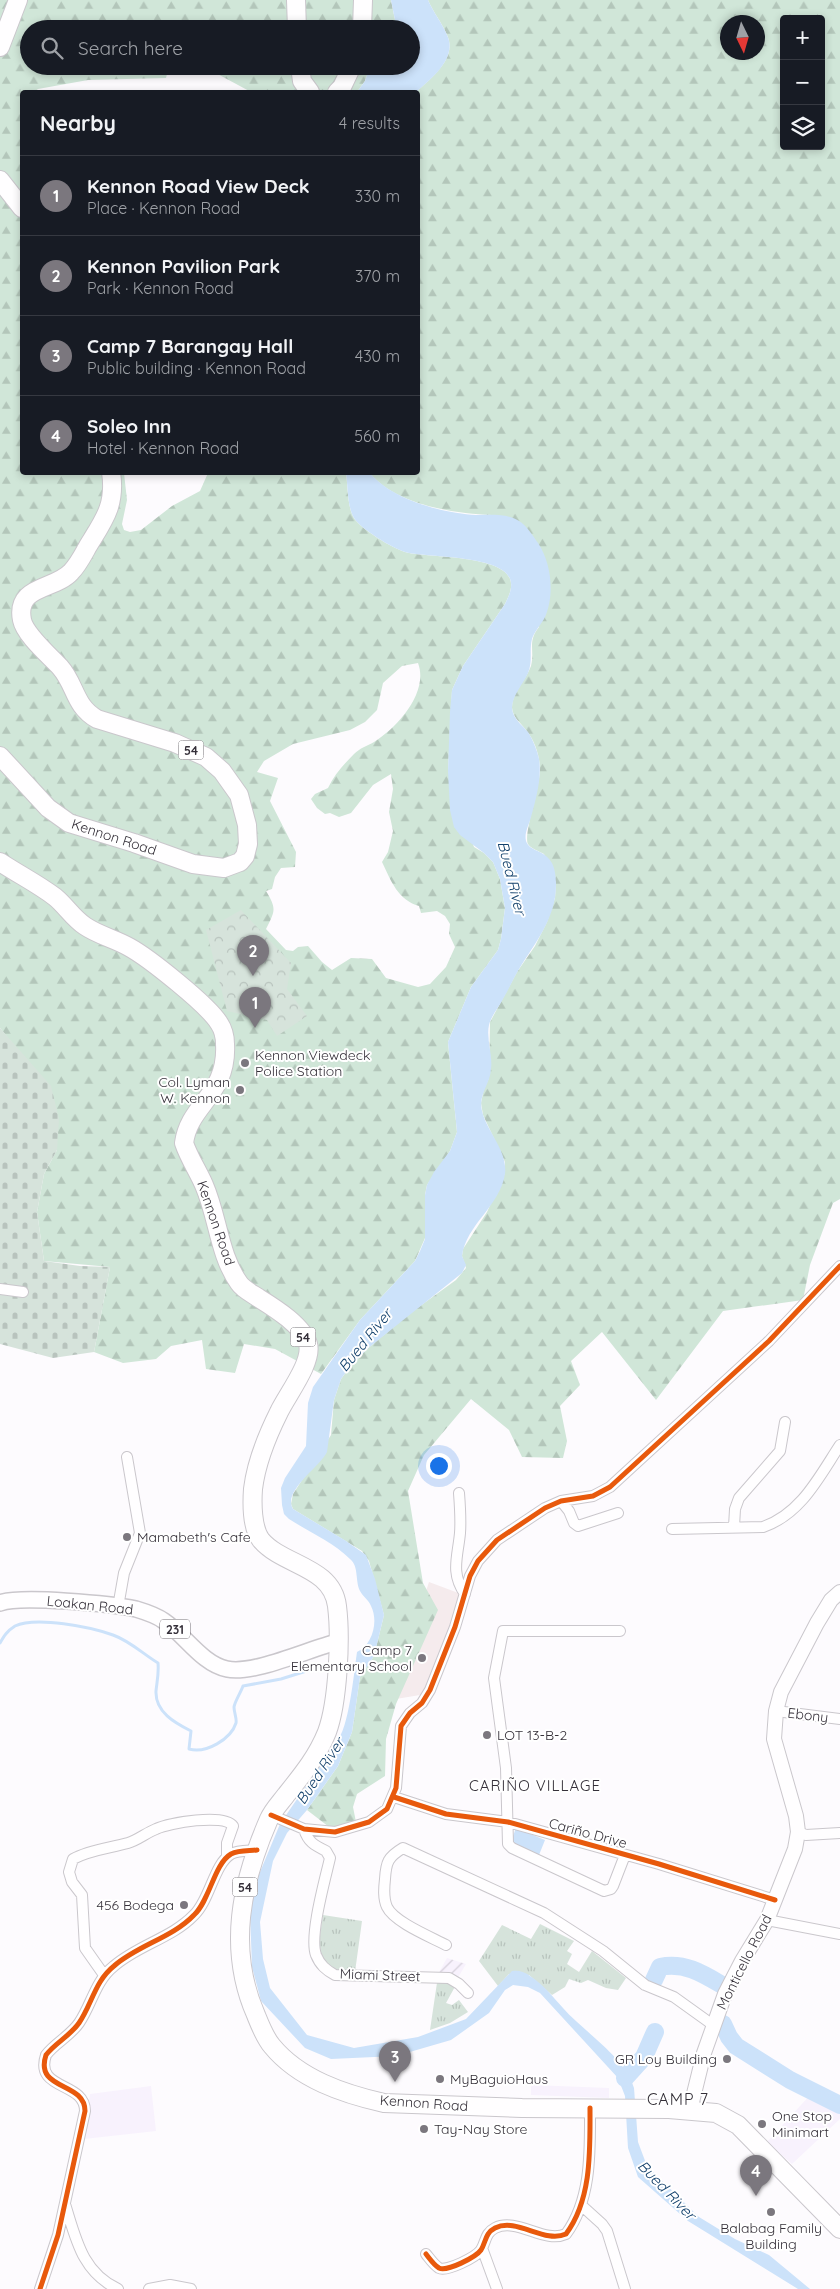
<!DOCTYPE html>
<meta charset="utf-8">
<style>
body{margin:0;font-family:Quicksand,sans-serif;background:#242831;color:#f1f3f6}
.controls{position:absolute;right:15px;top:15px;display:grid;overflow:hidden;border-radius:5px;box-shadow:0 2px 8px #0003}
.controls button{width:45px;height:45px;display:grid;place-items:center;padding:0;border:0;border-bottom:1px solid #363941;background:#171b24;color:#f1f3f6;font:25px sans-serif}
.compass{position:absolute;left:720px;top:15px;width:45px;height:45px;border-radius:50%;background:#171b24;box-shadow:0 2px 8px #0003;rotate:175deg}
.you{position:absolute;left:438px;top:1465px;width:18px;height:18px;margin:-12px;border:4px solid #fff;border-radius:50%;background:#1a73e8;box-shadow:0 0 0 8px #1a73e833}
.badge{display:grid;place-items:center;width:32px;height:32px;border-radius:50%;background:#7b777e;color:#fff;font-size:16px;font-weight:700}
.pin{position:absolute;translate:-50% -41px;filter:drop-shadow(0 1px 2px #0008)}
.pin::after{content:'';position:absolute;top:26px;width:18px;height:15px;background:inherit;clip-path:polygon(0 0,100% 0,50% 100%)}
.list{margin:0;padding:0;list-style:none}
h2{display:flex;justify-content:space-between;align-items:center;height:65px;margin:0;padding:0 20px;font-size:21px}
h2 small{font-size:16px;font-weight:400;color:#9ea1a6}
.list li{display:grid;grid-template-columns:32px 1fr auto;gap:15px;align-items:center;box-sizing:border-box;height:80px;padding:0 20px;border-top:1px solid #363941}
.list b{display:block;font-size:19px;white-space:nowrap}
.list p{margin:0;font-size:16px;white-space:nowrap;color:#9ea1a6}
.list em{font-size:16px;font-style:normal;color:#9ea1a6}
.icon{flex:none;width:28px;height:28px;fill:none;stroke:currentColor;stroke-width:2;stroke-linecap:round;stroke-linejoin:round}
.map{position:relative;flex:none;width:840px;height:2289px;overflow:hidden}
.search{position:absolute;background:#171b24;box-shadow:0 2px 8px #0003;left:20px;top:20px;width:400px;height:55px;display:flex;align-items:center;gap:12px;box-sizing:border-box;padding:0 18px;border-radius:28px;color:#9ea1a6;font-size:19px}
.panel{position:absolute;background:#171b24;box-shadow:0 2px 8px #0003;left:20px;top:90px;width:400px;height:385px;border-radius:5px}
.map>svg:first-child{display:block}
.built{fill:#f8f2fd}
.industrial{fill:url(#industrial-furrows)}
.education{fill:#f5ebed}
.grass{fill:url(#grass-tufts)}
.forest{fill:url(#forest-firs);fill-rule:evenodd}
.cemetery{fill:url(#cemetery-stones)}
.park{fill:url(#park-crowns)}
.water{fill:#cce2fa}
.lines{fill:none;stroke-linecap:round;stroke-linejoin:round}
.stream{stroke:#cce2fa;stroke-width:3}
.river{stroke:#cce2fa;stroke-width:18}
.street-casing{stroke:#cac7cc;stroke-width:12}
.secondary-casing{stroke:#cac7cc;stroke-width:16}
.primary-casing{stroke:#cac7cc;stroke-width:18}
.highway-casing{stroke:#cac7cc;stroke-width:20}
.street{stroke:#fffeff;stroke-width:10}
.secondary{stroke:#fffeff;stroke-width:14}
.primary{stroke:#fffeff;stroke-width:15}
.highway{stroke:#fffeff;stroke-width:18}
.cycleway-casing{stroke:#fff;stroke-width:8}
.cycleway{stroke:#e8590c;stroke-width:5}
.poi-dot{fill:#7b777e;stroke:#fff;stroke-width:2}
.labels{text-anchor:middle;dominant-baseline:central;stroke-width:4;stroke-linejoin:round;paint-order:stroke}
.shield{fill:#fff;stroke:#726e74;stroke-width:1}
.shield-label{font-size:12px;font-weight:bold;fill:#353039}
.street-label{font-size:14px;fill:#353039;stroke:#fff}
.poi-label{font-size:14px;fill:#353039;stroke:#fff;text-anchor:start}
.water-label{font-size:15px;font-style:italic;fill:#13416c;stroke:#fff}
.neighbourhood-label{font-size:15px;letter-spacing:1px;fill:#353039;stroke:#fff}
.quarter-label{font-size:16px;letter-spacing:1px;fill:#353039;stroke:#fff}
</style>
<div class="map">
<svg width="840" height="2289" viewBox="0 0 840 2289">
<defs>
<pattern id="industrial-furrows" width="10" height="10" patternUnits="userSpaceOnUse" patternTransform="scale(1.25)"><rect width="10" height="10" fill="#f8f2fd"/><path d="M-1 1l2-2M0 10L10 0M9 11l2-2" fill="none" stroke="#d5d0da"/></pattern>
<pattern id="grass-tufts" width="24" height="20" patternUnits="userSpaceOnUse" patternTransform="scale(1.25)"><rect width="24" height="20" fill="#d6e3db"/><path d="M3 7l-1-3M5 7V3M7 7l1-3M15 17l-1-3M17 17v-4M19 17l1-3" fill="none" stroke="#b8c3bd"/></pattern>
<pattern id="forest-firs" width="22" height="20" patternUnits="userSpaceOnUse" patternTransform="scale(1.25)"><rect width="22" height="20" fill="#d0e6d8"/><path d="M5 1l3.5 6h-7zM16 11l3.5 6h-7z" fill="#b3c6ba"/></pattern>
<pattern id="cemetery-stones" width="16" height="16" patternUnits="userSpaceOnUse" patternTransform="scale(1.25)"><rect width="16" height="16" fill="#d6e3db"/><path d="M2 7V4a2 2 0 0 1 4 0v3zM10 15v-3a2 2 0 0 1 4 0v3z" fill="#b8c3bd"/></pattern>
<pattern id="park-crowns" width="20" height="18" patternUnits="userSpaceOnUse" patternTransform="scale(1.25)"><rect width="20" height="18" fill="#d6e3db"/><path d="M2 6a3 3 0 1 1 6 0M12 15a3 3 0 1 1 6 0" fill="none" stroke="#b8c3bd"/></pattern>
</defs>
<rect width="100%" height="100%" fill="#fdfbfe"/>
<!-- built -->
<path class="built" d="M531,2085L609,2088V2098L531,2095Z
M151,2086L156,2131L84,2139L90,2094Z
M812,2093L840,2110V2119L792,2164L767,2142Z"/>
<!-- industrial -->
<path class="industrial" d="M447,1958L466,1964L456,1981L437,1976Z"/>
<!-- education -->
<path class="education" d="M429,1582L461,1594L447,1640L426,1694L390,1700Z"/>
<!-- grass -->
<path class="grass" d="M323,1915L362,1921L355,1972C349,1972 341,1974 335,1972C312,1967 321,1931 323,1915Z
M540,1924L574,1941L567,1951L572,1954L567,1964L579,1972L592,1951L626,1978L618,1990L606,1988L588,1980L581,1983L569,1979L565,1987L552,1995L529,1975L509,1974L498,1986L479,1961L502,1925L531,1939Z
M438,1976L457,1983L446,2003L452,2005L459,2000L468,2012L450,2023L430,2030Z"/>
<!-- forest -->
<path class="forest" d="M0,0H391L395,20V29H225L217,20H196L189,29H29V66H169L166,78L88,80L38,89L34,92H22V472L124,473L127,500L122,524L124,530L130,532L141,530L172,506L200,491L208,473H346C348,486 347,506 354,518C361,529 392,548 405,552C425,558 509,554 511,583C512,590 508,598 505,604L463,666L452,690L448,771L474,847L484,853L493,862L500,879L505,908L501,939L498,950L471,987L448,1042L457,1132L450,1151L427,1185L425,1195V1238L415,1261L360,1320L321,1374L275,1349L244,1344L235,1373L206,1369L202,1340L171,1346L156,1359L123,1363L94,1352L110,1267L44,1261L37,1212L44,1174L57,1150L24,1058L0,1028ZM418,663C429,692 398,727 374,742C367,746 360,748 354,754C344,764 334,775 328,788L315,794L311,799L317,808L325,814L330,813L339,817L351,813L373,785L391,774L393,789L389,812L393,831L388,852L382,862C391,881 398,900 419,906L421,913L437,911L445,916L450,924L449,934L455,947L446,967L430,984L418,987L386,978L372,959L351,958L332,970L322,962L308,946L298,947L293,951L286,950L266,929C275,911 277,909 266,891L272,889L275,877L281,868L295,867L296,852L270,801L278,778L257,772L264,761L293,744L350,730L365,722L377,710L383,683L402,666Z
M428,0H840V1199L833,1203L810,1265L803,1300L723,1311L656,1400L602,1332L571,1361L580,1385L560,1406L567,1441L563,1458L522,1457L509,1430L471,1399L424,1455L408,1491L423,1583L438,1610L396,1704L386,1739L385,1776L357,1794L353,1807L356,1822L349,1826L329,1827L307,1810L338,1766L352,1732L360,1677L374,1656L384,1615L369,1561L362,1551L293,1509L291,1504L293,1494L331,1435L334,1400L341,1379L349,1368L367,1349L409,1314L456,1280L466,1268L462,1256L463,1249L487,1212L505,1173V1162L483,1115L481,1103L484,1088L489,1078L490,1022L517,972L535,946L547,922L555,898L556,883L544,854C539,851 531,849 528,844C523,836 540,785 540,770C540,756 535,741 526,730C521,723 513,718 512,708C511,694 526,680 531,666C535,650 527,642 539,627L492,515C454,514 394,504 370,473L418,472V92H416C431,78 458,58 447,35C442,23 433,12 428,0ZM784,19H821V146H784ZM728,22H758V52H728Z
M214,66H370L365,81L357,92H251L212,71Z"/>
<!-- cemetery -->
<path class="cemetery" d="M0,1028L51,1086L59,1119L57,1150L44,1174L37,1212L44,1261L80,1266L110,1267L94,1352L53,1358L0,1344Z"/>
<!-- park -->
<path class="park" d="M241,910L291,963L287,989L307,1016L277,1036L267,1020L227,1011L206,930Z"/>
<!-- water -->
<path class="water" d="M391,0H428C433,12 442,23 447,35C458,58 431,79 416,92H357L365,81L370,66H411V29H395V20Z
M346,473H370C392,500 443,513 476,515C490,515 507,513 519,521C527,526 533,536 538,543C552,564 555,597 544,619C540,626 534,632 532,639C529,651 533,661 528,673C523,684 512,696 512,708C513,719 522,725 528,732C533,740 537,750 539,759C542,778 536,799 531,817C529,825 524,833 526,841C531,856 557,846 556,885C556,918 535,943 519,969C513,979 509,989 503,999C499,1007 491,1016 489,1025C486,1039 493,1055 491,1069C490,1085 478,1094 482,1111C487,1132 508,1151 505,1174C500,1206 466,1225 462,1256L466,1265L462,1273L367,1349L349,1368L341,1379L334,1400L327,1452C320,1467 282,1491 293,1509L346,1541L366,1555L375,1579L384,1615L374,1656L360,1677L352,1732L338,1766L307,1810L287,1833L273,1861L260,1922L263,1959L270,1988L307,2035L354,2048L418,2037L466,2019L512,1971C519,1970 525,1972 530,1976C544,1985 553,1997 563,2008C584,2032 625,2057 634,2088L638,2142L647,2166L699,2217L735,2239L769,2255L810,2289H798L688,2221L638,2177L628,2148L625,2096L618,2078L540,1993L528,1987L513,1985L505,1990L489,2013L451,2040L396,2056L331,2059L305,2048L261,2001L252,1967L250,1913L255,1884L280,1824L336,1742C349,1730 354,1672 357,1652C372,1645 379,1622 371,1606C369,1600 363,1597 360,1591C355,1581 359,1566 350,1559C333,1542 309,1532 289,1519L284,1514L282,1505L281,1488L285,1478L306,1446L308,1403L313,1387L360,1320L415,1261L420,1251L425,1239V1195L427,1185L434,1172L450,1151L457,1132L448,1042L471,987L498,950L501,939L505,908L500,879L493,862L484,853L460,835L454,827L450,810L448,771L450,712L452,690L463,666L505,604C508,598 512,590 511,583C509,554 425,558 405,552C392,548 361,529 354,518C347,506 348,486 346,473Z
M516,1828L545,1840L539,1855L510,1844Z"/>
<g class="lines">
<!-- stream -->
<path class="stream" d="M0,1643C4,1636 7,1631 15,1626C36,1616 91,1627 113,1635C130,1641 143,1654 158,1663C159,1673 157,1681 156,1691C155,1712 175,1723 191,1731L189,1749C206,1754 231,1739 236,1723C237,1718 234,1713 234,1707C235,1701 241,1692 243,1686L281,1679L316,1668L331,1667
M342,1667L357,1666"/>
<!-- river -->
<path class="river" d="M654,1980L660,1967C684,1962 702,1973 722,1985
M723,2024L729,2037L736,2046L790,2080L840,2105
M625,2078L644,2057L655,2032"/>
<defs>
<path id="street" d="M0,1289L23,1292
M459,1493C460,1506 461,1520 460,1533C458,1556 450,1573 465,1594
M561,1501L569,1511L574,1523L578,1526L618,1513
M734,1527L735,1509L739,1498L780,1451L785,1422
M672,1529L763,1527C801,1514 819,1477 840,1445
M118,1607L124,1573L140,1533L127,1457
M620,1631H503L494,1678L506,1768L508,1844L512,1848L604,1891L611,1889L613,1886L625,1855
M776,1711L840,1719
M394,1797L446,1814L508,1822L659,1864L775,1900
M271,1815L304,1829L335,1832L369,1822L387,1809L396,1788L401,1726L410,1713L422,1703L430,1690L455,1627L470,1576L478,1561L497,1540L545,1508L561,1501L593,1496L610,1487L769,1341L840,1266
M304,1829C308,1842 314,1845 326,1851L330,1858C325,1880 309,1936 316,1955C320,1965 326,1970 335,1975L449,1978L459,1984L468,1993
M798,1832L806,1835L840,1833
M767,1920L840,1934
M446,1945C431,1937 394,1922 387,1907C383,1898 384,1888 385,1879C386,1862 388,1857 403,1848L544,1913L603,1951L645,1985L674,1997L713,2025
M104,1975L85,1948L82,1895L72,1882L69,1872L73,1859C89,1850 110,1848 128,1843C138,1840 146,1833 156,1829C169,1823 224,1813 233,1826L227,1843V1857
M65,2204C76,2239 82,2272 118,2289
M581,2205L602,2224L607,2231L625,2289
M482,2248L497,2289
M426,2254C430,2259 434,2265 439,2268C447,2272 476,2257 481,2250C486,2242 485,2233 495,2228C517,2217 544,2244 566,2234C592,2199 590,2150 590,2108
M40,2289L58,2235L85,2111C85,2081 34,2091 46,2055C55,2043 70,2036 79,2023C92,2004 95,1981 114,1966C138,1945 172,1938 194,1915C210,1900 214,1864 231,1854C239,1850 249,1851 257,1850
M149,2289L170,2285L191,2289"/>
<path id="secondary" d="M690,2110L704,2053L725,1994L742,1961L767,1920L795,1849L798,1832L796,1816L774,1739L776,1711L781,1692L817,1623L831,1600L840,1592"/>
<path id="primary" d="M0,1603C19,1595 113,1604 136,1609C146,1612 156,1615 164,1621C185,1635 202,1664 227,1669C253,1675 309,1649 337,1642"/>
<path id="highway" d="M296,0L297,29
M362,29L363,0
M0,47L18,0
M300,66L302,81L310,92
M337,92L342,87L352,66
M0,180L22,208
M0,756L48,808L69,823L134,843L193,864L224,868L240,862L245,856L248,844L247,825L239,795L222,771L206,757L175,743L97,719C74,706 76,685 60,667C50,656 25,635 22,620C15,585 55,590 71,572C78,565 83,555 88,546C104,520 116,505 111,472
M0,862C18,874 38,884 55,897C66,906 73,918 85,926C98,935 115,939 129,947C149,958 208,1005 219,1023C223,1029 225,1037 225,1044C228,1095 189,1104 184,1143C189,1158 198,1171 204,1185C218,1217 219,1255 239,1283C243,1289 251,1293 257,1297C273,1307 303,1325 308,1344C313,1362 287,1395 279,1412C268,1434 256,1464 253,1489C252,1503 252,1528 261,1540C283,1566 332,1566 337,1606C341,1638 338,1702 327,1732C317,1757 302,1775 286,1795C280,1803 273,1810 269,1819C241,1883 227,1949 256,2015C260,2025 265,2038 272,2046C299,2079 344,2094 384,2103L522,2108L669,2109L716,2113L738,2125L840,2229"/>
</defs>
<!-- street casing -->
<use href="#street" class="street-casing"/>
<!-- secondary casing -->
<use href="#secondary" class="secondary-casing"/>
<!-- primary casing -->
<use href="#primary" class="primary-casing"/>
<!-- highway casing -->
<use href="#highway" class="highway-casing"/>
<!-- street -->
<use href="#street" class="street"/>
<!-- secondary -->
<use href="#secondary" class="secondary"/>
<!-- primary -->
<use href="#primary" class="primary"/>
<!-- highway -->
<use href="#highway" class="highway"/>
<defs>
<path id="cycleway" d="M394,1797L446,1814L508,1822L659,1864L775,1900
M271,1815L304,1829L335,1832L369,1822L387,1809L396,1788L401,1726L410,1713L422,1703L430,1690L455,1627L470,1576L478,1561L497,1540L545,1508L561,1501L593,1496L610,1487L769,1341L840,1266
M426,2254C430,2259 434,2265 439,2268C447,2272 476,2257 481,2250C486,2242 485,2233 495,2228C517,2217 544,2244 566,2234C592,2199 590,2150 590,2108
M40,2289L58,2235L85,2111C85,2081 34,2091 46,2055C55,2043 70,2036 79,2023C92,2004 95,1981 114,1966C138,1945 172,1938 194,1915C210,1900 214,1864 231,1854C239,1850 249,1851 257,1850"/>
</defs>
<!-- cycleway casing -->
<use href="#cycleway" class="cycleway-casing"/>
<!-- cycleway -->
<use href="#cycleway" class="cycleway"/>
</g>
<!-- markers -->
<g class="poi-dot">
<circle cx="245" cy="1063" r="5"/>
<circle cx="240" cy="1090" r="5"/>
<circle cx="127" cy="1537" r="5"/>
<circle cx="422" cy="1658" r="5"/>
<circle cx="487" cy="1735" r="5"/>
<circle cx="184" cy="1905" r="5"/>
<circle cx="727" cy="2059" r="5"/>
<circle cx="440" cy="2079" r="5"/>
<circle cx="762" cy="2124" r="5"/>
<circle cx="424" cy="2129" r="5"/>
<circle cx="771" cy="2212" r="5"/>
</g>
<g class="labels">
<!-- shield labels -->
<g class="shield">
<rect x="178.5" y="740.5" width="25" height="19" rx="4"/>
<rect x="290.5" y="1327.5" width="25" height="19" rx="4"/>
<rect x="160" y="1619.5" width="30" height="19" rx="4"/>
<rect x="232.5" y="1877.5" width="25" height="19" rx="4"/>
</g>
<g class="shield-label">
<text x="191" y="750">54</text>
<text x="303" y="1337">54</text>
<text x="175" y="1629">231</text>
<text x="245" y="1887">54</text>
</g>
<!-- street labels -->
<g class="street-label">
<text transform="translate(114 837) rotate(18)">Kennon Road</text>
<text transform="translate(216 1223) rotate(71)">Kennon Road</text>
<text transform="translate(90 1605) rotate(6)">Loakan Road</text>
<text transform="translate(808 1715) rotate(7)">Ebony</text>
<text transform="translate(588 1833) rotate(15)">Cariño Drive</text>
<text transform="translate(744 1962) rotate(-63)">Monticello Road</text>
<text transform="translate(380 1975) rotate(2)">Miami Street</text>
<text transform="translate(424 2103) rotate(4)">Kennon Road</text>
</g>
<!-- poi labels -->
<g class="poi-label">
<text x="255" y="1055">Kennon Viewdeck<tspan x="255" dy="16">Police Station</tspan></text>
<text x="230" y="1082" text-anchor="end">Col. Lyman<tspan x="230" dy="16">W. Kennon</tspan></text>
<text x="137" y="1537">Mamabeth's Cafe</text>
<text x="412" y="1650" text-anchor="end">Camp 7<tspan x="412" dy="16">Elementary School</tspan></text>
<text x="497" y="1735">LOT 13-B-2</text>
<text x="174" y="1905" text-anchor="end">456 Bodega</text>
<text x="717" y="2059" text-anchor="end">GR Loy Building</text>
<text x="450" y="2079">MyBaguioHaus</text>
<text x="772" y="2116">One Stop<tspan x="772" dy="16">Minimart</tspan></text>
<text x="434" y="2129">Tay-Nay Store</text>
<text x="771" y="2228" text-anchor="middle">Balabag Family<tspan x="771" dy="16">Building</tspan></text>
</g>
<!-- water labels -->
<g class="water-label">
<text transform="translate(512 878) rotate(76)">Bued River</text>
<text transform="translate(365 1340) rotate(-51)">Bued River</text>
<text transform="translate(320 1771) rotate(-57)">Bued River</text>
<text transform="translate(667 2190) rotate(46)">Bued River</text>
</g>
<!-- neighbourhood labels -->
<g class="neighbourhood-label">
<text x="535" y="1785">CARIÑO VILLAGE</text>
</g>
<!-- quarter labels -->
<g class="quarter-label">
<text x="678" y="2099">CAMP 7</text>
</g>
</g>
</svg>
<div class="controls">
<button>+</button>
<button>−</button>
<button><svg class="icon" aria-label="layers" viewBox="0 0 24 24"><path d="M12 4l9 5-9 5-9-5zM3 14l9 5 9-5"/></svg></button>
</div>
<svg class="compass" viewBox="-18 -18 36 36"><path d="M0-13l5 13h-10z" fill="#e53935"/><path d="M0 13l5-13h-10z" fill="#9ea1a6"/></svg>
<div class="you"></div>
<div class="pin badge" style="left:255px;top:1028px">1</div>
<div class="pin badge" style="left:253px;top:976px">2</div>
<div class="pin badge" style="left:395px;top:2082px">3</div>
<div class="pin badge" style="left:756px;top:2196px">4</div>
<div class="search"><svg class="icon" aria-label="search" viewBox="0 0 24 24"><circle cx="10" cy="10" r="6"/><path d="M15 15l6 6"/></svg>Search here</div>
<section class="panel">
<h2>Nearby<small>4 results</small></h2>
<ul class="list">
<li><span class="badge">1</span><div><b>Kennon Road View Deck</b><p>Place · Kennon Road</p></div><em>330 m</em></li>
<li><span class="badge">2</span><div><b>Kennon Pavilion Park</b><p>Park · Kennon Road</p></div><em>370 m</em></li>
<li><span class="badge">3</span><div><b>Camp 7 Barangay Hall</b><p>Public building · Kennon Road</p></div><em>430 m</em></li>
<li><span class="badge">4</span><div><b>Soleo Inn</b><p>Hotel · Kennon Road</p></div><em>560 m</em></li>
</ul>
</section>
</div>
